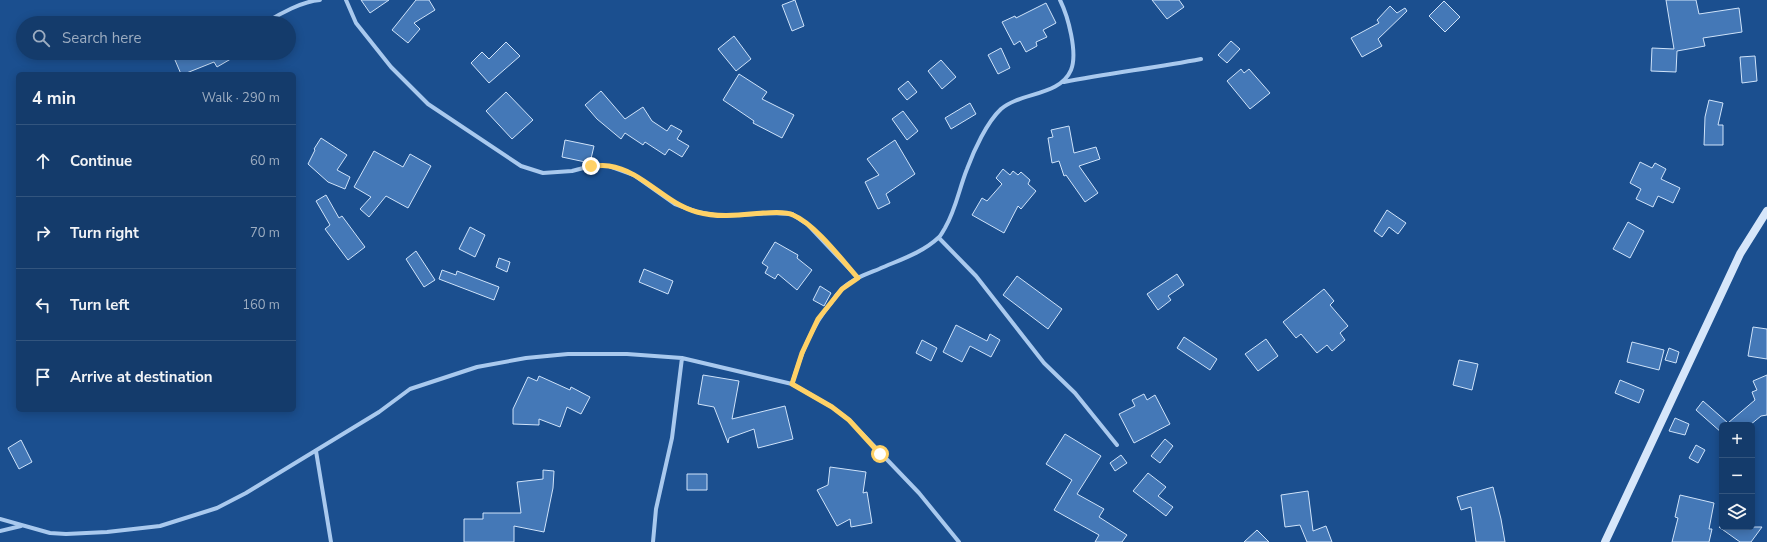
<!DOCTYPE html>
<meta charset="utf-8">
<style>
body{margin:0;font-family:"Nunito Sans",sans-serif;background:#214673;color:#f1f3f6}
.controls{position:absolute;right:12px;bottom:12px;display:grid;overflow:hidden;border-radius:6px;box-shadow:0 2px 10px #0003}
.controls button{width:36px;height:36px;display:grid;place-items:center;padding:0;border:0;border-bottom:1px solid #33557e;background:#143b6b;color:#f1f3f6;font:20px sans-serif}
.stop{position:absolute;width:12px;height:12px;margin:-9px;border:3px solid #ffd166;border-radius:50%;background:#fff}
.stop.end{background:#ffd166;border-color:#fff;box-shadow:0 1px 4px #0008}
.list{margin:0;padding:0;list-style:none}
h2{display:flex;justify-content:space-between;align-items:center;height:52px;margin:0;padding:0 16px;font-size:17px}
h2 small{font-size:13px;font-weight:400;color:#9dadc1}
.list li{display:grid;grid-template-columns:26px 1fr auto;gap:12px;align-items:center;box-sizing:border-box;height:72px;padding:0 16px;border-top:1px solid #33557e}
.list b{display:block;font-size:15px;white-space:nowrap}
.list em{font-size:13px;font-style:normal;color:#9dadc1}
.icon{flex:none;width:22px;height:22px;fill:none;stroke:currentColor;stroke-width:2;stroke-linecap:round;stroke-linejoin:round}
.map{position:relative;flex:none;width:1767px;height:542px;overflow:hidden}
.search{position:absolute;background:#143b6b;box-shadow:0 2px 10px #0003;left:16px;top:16px;width:280px;height:44px;display:flex;align-items:center;gap:10px;box-sizing:border-box;padding:0 14px;border-radius:22px;color:#9dadc1;font-size:15px}
.panel{position:absolute;background:#143b6b;box-shadow:0 2px 10px #0003;left:16px;top:72px;width:280px;height:340px;border-radius:6px}
.map>svg:first-child{display:block}
.building{fill:#4478b7;stroke:#cfe3fa}
.lines{fill:none;stroke-linecap:round;stroke-linejoin:round}
.street{stroke:#a9c9ee;stroke-width:4}
.secondary{stroke:#d6e6fa;stroke-width:8}
.route{stroke:#ffd166;stroke-width:5}
</style>
<div class="map">
<svg width="1767" height="542" viewBox="0 0 1767 542">
<rect width="100%" height="100%" fill="#1b4f8f"/>
<!-- building -->
<path class="building" d="M361,0H389L370,13Z
M416,0H429L435,10L414,23L420,29L408,43L392,30Z
M795,0L804,26L792,31L782,5Z
M1152,0H1179L1184,7L1167,19Z
M1666,0H1696L1699,14L1739,8L1742,32L1703,38L1705,46L1677,51L1676,72L1651,71L1652,48L1674,49Z
M1444,1L1460,17L1445,32L1429,16Z
M1046,3L1056,23L1043,30L1047,37L1036,42L1037,46L1026,52L1020,41L1014,45L1002,22L1015,16L1016,18Z
M1390,6L1397,13L1405,8L1407,11L1378,39L1382,46L1362,57L1351,38L1379,23L1377,20Z
M734,36L751,59L736,71L718,49Z
M1231,41L1240,49L1227,63L1218,55Z
M506,42L520,56L489,83L471,63L482,52L489,59Z
M1001,48L1010,68L998,74L988,55Z
M172,53H241L217,67L214,62L184,74H181Z
M1755,56L1757,81L1742,83L1740,57Z
M941,60L956,77L942,89L928,71Z
M1241,69L1244,73L1249,69L1270,93L1250,109L1227,81Z
M739,74L767,92L762,99L794,115L782,138L753,123L754,121L723,100Z
M908,81L917,92L907,100L898,89Z
M601,91L625,119L643,107L652,121L667,131L671,125L682,131L677,139L689,146L682,157L669,149L665,155L645,142L643,145L625,133L621,139L597,119L585,105Z
M506,92L533,120L512,139L486,111Z
M1709,100L1723,103L1718,125H1723V145H1704L1705,117Z
M970,103L976,114L951,129L945,118Z
M903,111L918,131L907,140L892,119Z
M1069,126L1074,153L1096,147L1100,159L1079,166L1098,193L1085,202L1066,175L1064,176L1059,161L1052,163L1048,138L1053,137L1051,130Z
M321,138L347,155L337,170L350,177L345,189L328,182L308,164L315,150L314,149Z
M565,140L594,146L590,163L562,157Z
M895,140L915,174L886,194L890,203L878,209L865,182L879,175L867,159Z
M374,151L403,167L410,154L431,166L408,208L386,196L369,217L360,209L371,197L354,187Z
M1640,162L1652,168L1655,163L1666,169L1661,179L1680,188L1673,203L1658,196L1653,207L1636,199L1641,189L1630,183Z
M1003,169L1010,175L1013,171L1018,175L1021,172L1030,180L1028,184L1036,191L1021,209L1018,206L1004,233L972,215L982,198L987,201L1002,184L996,178Z
M326,195L339,218L342,216L365,247L348,260L325,229L330,225L316,201Z
M1387,210L1406,223L1398,234L1389,227L1382,237L1374,231Z
M1628,222L1644,231L1630,258L1613,249Z
M470,227L485,235L475,257L459,249Z
M775,242L798,255L797,258L812,270L797,290L778,274L775,279L765,273L768,267L762,263Z
M416,251L435,280L424,287L406,259Z
M499,258L510,262L507,272L496,267Z
M644,269L673,281L668,294L639,282Z
M442,270L456,275L457,271L499,287L494,300L439,279Z
M1177,274L1184,285L1168,296L1171,300L1158,310L1147,294Z
M1017,276L1062,309L1048,329L1003,295Z
M820,286L831,293L824,306L813,300Z
M1324,289L1334,301L1330,305L1348,326L1340,333L1345,340L1332,351L1327,345L1317,353L1301,334L1296,338L1283,322Z
M956,325L987,341L990,334L1000,340L991,357L970,346L962,362L943,352Z
M1753,327L1767,329V359L1748,356Z
M1184,337L1217,359L1210,370L1177,348Z
M1266,339L1278,356L1258,371L1245,354Z
M922,340L937,348L931,361L916,353Z
M1632,342L1664,350L1659,370L1627,362Z
M1669,348L1679,352L1676,363L1665,360Z
M1459,360L1478,364L1472,390L1453,385Z
M703,375L739,381L732,419L785,406L793,439L758,448L754,429L729,438L728,443L714,407L698,404Z
M1767,375V415L1761,416L1750,425H1722V433L1696,410L1703,401L1728,423L1755,400L1752,392L1757,390L1753,381Z
M539,376L570,390L571,387L590,397L581,414L567,407L560,427L539,419V425L513,424V409L528,377L537,381Z
M1620,380L1644,390L1639,403L1615,393Z
M1144,394L1147,400L1155,395L1170,424L1134,443L1119,414L1135,406L1132,400Z
M1675,418L1689,424L1685,435L1669,431Z
M1065,434L1101,456L1077,494L1104,509L1099,517L1127,535L1122,542H1095L1099,535L1054,510L1072,480L1046,464Z
M1165,439L1173,446L1160,463L1151,456Z
M21,440L32,462L19,469L8,448Z
M1696,445L1705,450L1698,463L1689,458Z
M1121,455L1127,463L1115,471L1110,463Z
M830,467L866,472L863,493L867,492L872,523L851,527L850,519L837,526L817,490L828,485Z
M543,470L554,471L553,488L544,532L514,526V542H464V519H483V513H521L517,482L543,479Z
M1148,473L1166,487L1158,496L1173,507L1166,516L1133,491Z
M687,474H707V490H687Z
M1493,487L1501,519L1505,542H1476L1471,507L1461,510L1457,497Z
M1308,491L1313,531L1326,526L1332,542H1307L1300,525L1285,527L1281,495Z
M1680,495L1714,503L1709,529H1712L1709,542H1672L1678,518L1675,517Z
M1719,527H1762L1751,542H1740Z
M1257,530L1269,542H1244Z"/>
<g class="lines">
<!-- street -->
<path class="street" d="M346,0L356,23L391,67L428,104L521,166L543,173L572,171L591,166H609L634,175L675,204L697,212L720,216L772,213L792,214L807,224L858,278
M265,23C279,14 303,1 320,0
M1064,82C1109,73 1155,68 1201,59
M939,238L976,276L1044,363L1075,393L1117,445
M792,384C801,354 811,327 831,303C834,298 838,293 842,289C852,279 867,274 879,269C899,260 922,253 938,238C941,236 943,231 945,228C956,209 959,189 967,169C974,150 987,122 1001,109C1021,92 1060,96 1071,70C1078,53 1068,16 1060,0
M316,451L331,542
M0,519L50,533L66,534L107,532L160,526L217,508L246,493L379,412L410,389L477,367L526,358L568,354H627L682,358L792,384L832,407L849,420L919,493L959,542
M0,531L21,526
M653,542L656,509L672,438L682,358"/>
<!-- secondary -->
<path class="secondary" d="M1605,542L1740,254L1767,211"/>
</g>
<g class="lines">
<!-- route -->
<path class="route" d="M591,166C596,166 603,165 609,166C643,171 664,203 697,212C718,218 741,215 763,213C772,213 785,211 793,215C815,224 842,260 858,278L842,289L818,319L802,353L792,384L832,407L849,420L880,454"/>
</g>
</svg>
<div class="controls">
<button>+</button>
<button>−</button>
<button><svg class="icon" aria-label="layers" viewBox="0 0 24 24"><path d="M12 4l9 5-9 5-9-5zM3 14l9 5 9-5"/></svg></button>
</div>
<div class="stop" style="left:880px;top:454px"></div>
<div class="stop end" style="left:591px;top:166px"></div>
<div class="search"><svg class="icon" aria-label="search" viewBox="0 0 24 24"><circle cx="10" cy="10" r="6"/><path d="M15 15l6 6"/></svg>Search here</div>
<section class="panel">
<h2>4 min<small>Walk · 290 m</small></h2>
<ul class="list">
<li><svg class="icon" aria-label="ahead" viewBox="0 0 24 24"><path d="M12 20V5M6 11l6-6 6 6"/></svg><div><b>Continue</b></div><em>60 m</em></li>
<li><svg class="icon" aria-label="right" viewBox="0 0 24 24"><path d="M7 20v-9h11M14 6l5 5-5 5"/></svg><div><b>Turn right</b></div><em>70 m</em></li>
<li><svg class="icon" aria-label="left" viewBox="0 0 24 24"><path d="M17 20v-9H6M10 6l-5 5 5 5"/></svg><div><b>Turn left</b></div><em>160 m</em></li>
<li><svg class="icon" aria-label="arrive" viewBox="0 0 24 24"><path d="M6 21V4h12l-3 4 3 4H6"/></svg><div><b>Arrive at destination</b></div></li>
</ul>
</section>
</div>
